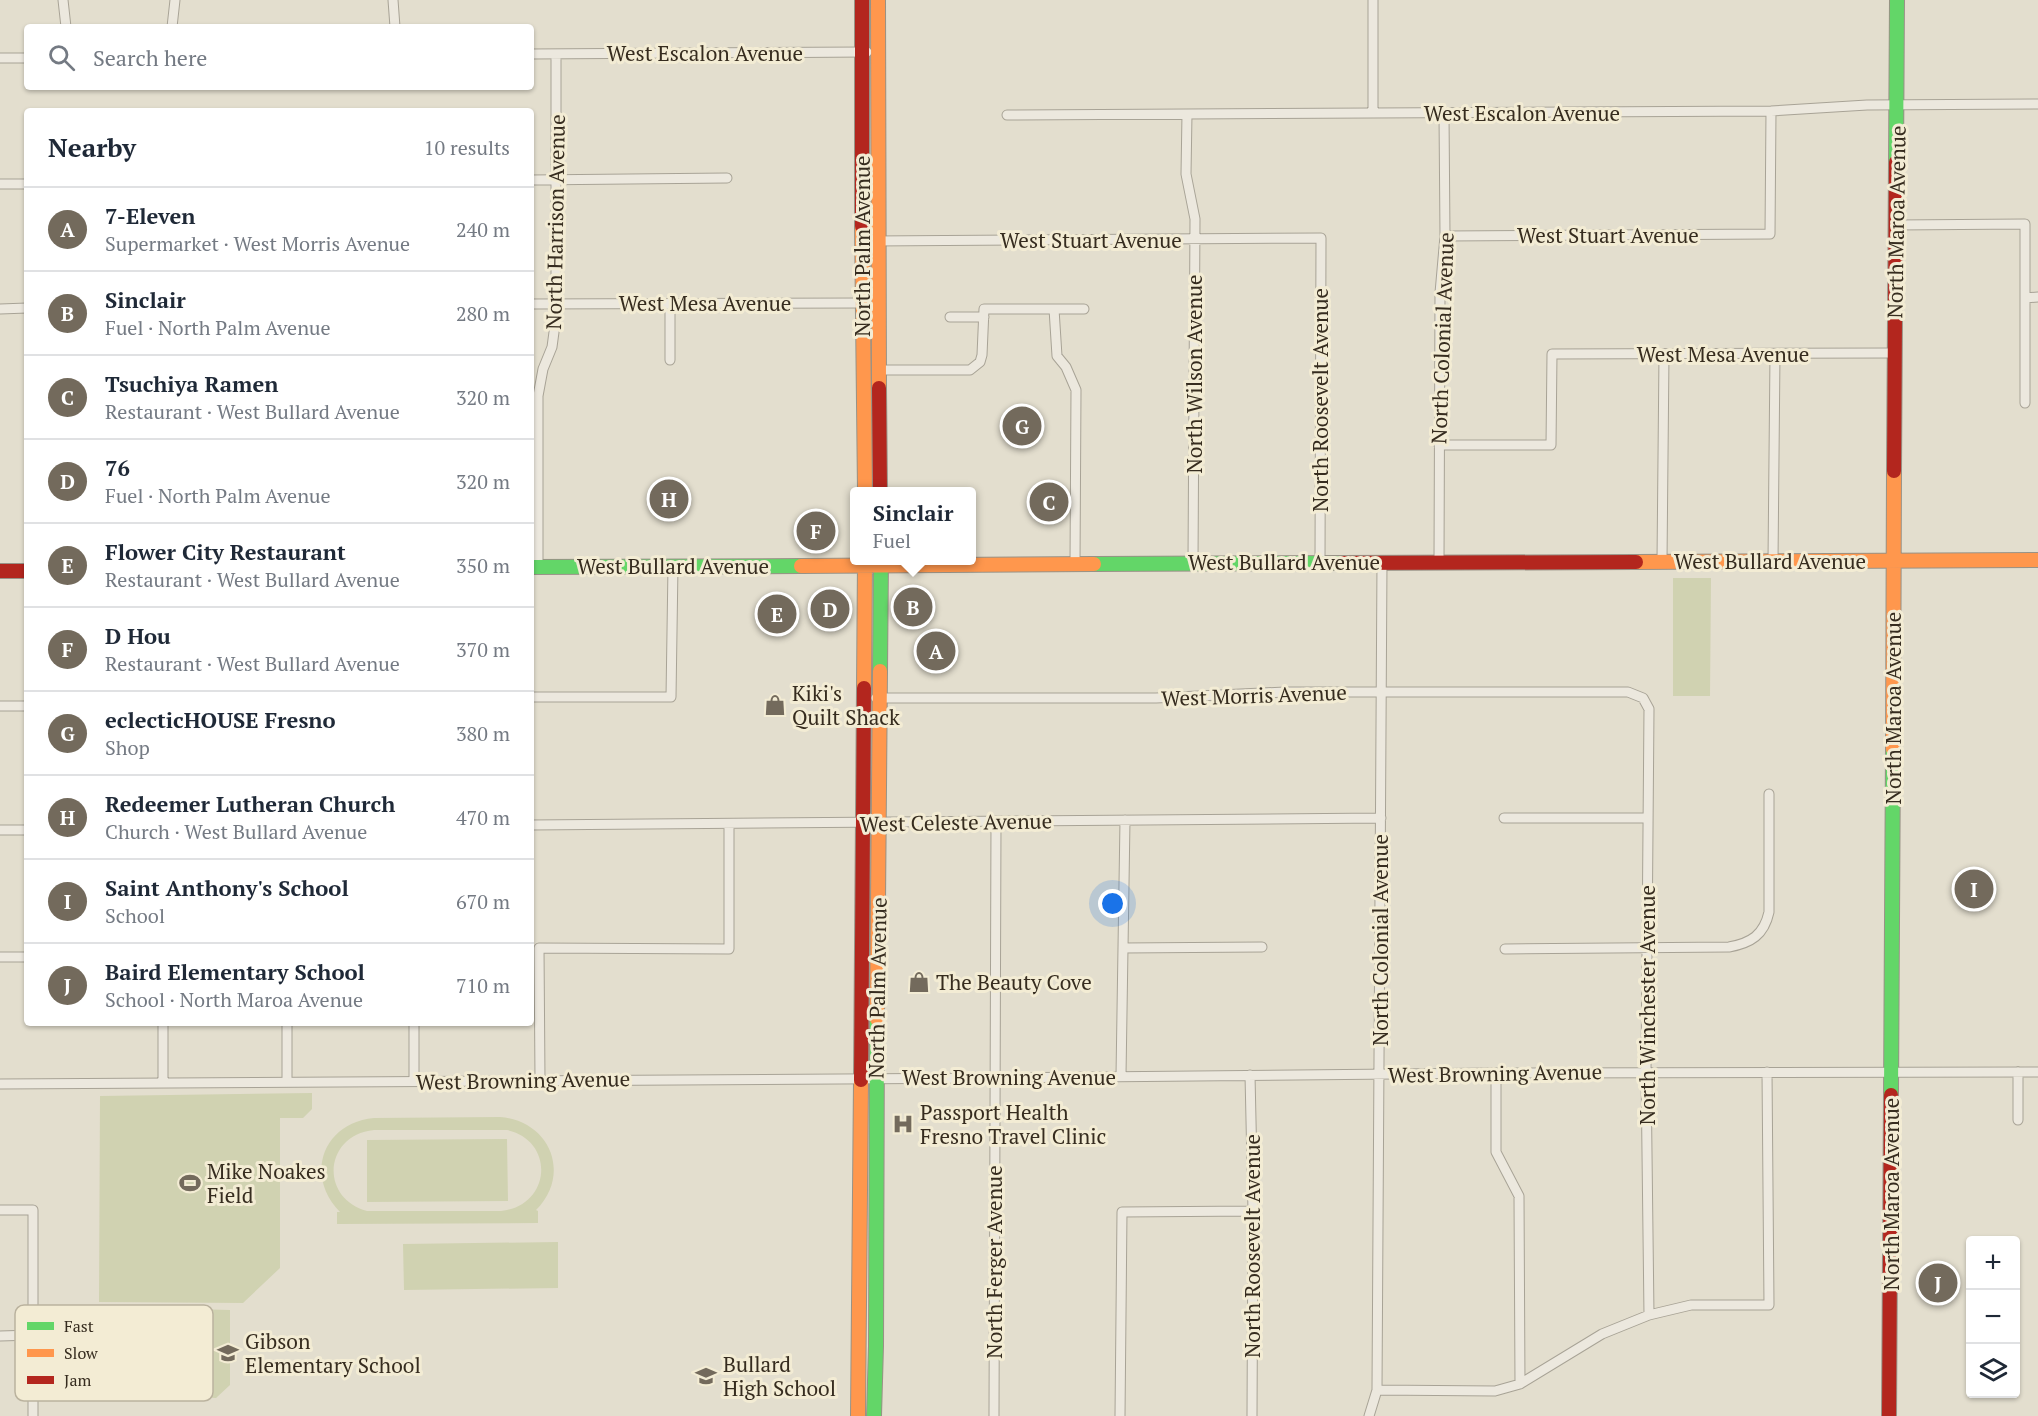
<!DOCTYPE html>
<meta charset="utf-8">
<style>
body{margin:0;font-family:"PT Serif",serif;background:#f6f6f7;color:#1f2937}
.controls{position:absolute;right:18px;bottom:18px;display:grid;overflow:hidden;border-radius:6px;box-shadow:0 2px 4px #0004}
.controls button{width:54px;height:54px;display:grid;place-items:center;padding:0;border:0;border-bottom:2px solid #e0e1e3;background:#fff;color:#1f2937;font:30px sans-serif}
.you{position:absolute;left:1113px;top:904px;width:21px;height:21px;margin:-15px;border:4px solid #fff;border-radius:50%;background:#1a73e8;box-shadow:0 0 0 9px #1a73e833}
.badge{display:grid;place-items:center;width:39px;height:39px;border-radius:50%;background:#736a5c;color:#fff;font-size:20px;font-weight:700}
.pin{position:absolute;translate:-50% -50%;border:3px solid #fff;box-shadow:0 2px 6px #0006}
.popup{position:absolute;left:850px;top:487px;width:126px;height:78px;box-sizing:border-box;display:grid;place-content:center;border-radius:6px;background:#fff;filter:drop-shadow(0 2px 4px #0005);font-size:20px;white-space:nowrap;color:#747a83}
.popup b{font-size:22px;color:#1f2937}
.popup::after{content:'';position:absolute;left:50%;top:100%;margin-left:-12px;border:12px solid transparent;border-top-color:#fff}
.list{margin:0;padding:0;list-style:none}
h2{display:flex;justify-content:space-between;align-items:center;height:78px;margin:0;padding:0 24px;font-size:26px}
h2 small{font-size:20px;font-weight:400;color:#747a83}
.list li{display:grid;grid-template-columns:39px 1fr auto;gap:18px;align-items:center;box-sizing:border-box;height:84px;padding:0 24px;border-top:2px solid #e0e1e3}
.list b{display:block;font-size:22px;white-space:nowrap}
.list p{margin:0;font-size:20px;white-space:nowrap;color:#747a83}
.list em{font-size:20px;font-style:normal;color:#747a83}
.icon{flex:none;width:33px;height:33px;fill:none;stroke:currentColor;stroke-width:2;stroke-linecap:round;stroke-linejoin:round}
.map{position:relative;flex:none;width:2038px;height:1416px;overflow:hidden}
.search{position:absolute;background:#fff;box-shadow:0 2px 4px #0004;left:24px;top:24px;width:510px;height:66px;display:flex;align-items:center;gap:15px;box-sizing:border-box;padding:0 21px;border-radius:6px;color:#747a83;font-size:22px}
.panel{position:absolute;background:#fff;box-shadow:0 2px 4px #0004;left:24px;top:108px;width:510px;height:918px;border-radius:6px}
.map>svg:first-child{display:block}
.green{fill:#d0d2b1;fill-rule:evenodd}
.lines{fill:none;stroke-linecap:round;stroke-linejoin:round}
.street-casing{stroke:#a8a396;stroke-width:11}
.fast-casing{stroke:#989286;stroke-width:16}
.slow-casing{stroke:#989286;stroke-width:16}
.jam-casing{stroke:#989286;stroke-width:16}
.street{stroke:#ece8de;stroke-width:9}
.fast{stroke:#63d668;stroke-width:14}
.slow{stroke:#ff974d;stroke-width:14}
.jam{stroke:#b3261e;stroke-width:14}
.labels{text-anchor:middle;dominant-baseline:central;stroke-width:6;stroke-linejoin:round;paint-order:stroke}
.street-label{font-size:21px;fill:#362c1f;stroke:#f3ecd4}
.poi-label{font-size:21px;fill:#362c1f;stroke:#f3ecd4;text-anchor:start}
.key{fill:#f3ecd4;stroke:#bab29e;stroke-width:1.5}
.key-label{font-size:16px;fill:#362c1f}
</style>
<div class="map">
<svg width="2038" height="1416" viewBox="0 0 2038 1416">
<rect width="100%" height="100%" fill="#e3dece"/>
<!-- green -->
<path class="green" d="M1673,578H1711L1710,696H1673Z
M312,1093V1109L303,1118H280V1268L243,1303L99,1302L100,1096Z
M374,1118L500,1117C550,1121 572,1174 536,1210L538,1211V1223L337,1224V1212H340C304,1175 323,1123 374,1118ZM507,1130C556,1141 551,1206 501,1211H367C319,1198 324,1135 374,1130Z
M507,1139L508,1201L367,1202V1140Z
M558,1242V1288L404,1290L403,1244Z
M192,1309L230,1310V1385L216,1398L137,1395L138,1361L151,1334L166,1321Z"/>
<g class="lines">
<defs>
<path id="street" d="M63,0L66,27
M393,0L395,27
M172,27L175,0
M531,54L867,52
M0,58H27
M1373,113V0
M1187,114L1186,174L1195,219L1193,563
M1007,115L1771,111L1867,105L2038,104
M531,180L727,178
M0,184H27
M1896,225L2025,224V403
M1445,236L1770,234L1771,111
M873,241L1321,238L1320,562
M2025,298L2038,297
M670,303V360
M531,304L867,303
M0,309L27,308
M1054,309H1084
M950,317H984
M880,370H970L980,362L982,355L984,309H1054L1057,356L1066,367L1076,390L1075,564
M1439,445H1551L1552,354L1895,353
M1439,561L1440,293L1445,236L1444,114
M1662,561L1664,354
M1773,561L1775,354
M538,567V396L543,369L552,347L556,317V54
M531,697H671L673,566
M876,698H1156L1285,692H1628L1643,698L1649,709L1646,1072L1649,1315
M0,706H27
M1504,818H1648
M531,825L1381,818
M0,830H24
M1123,948L1262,947
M1505,949L1729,947C1751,943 1764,935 1769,912V794
M0,957H27
M2018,1072V1120
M1496,1073V1152L1519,1196L1520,1384
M1250,1075L1253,1211L1252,1416
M1121,1076L1125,820
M540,1079L539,948L729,949V824
M414,1081V1023
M163,1082V1023
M287,1082V1023
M0,1084L994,1078L1496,1073L2038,1072
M0,1210H33V1416
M0,1336L33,1335
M1377,1390L1495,1391L1520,1384L1602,1334L1649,1315L1691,1305H1769L1767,1072
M994,1416L996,821
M1120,1416L1122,1212L1253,1211
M1369,1416L1377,1390L1382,562"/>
<path id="fast" d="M1896,162L1897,0
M1094,564L1342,563
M531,567L801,566
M880,671L881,560
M1891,1095L1893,749
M874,1416L876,1346L877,1019"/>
<path id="slow" d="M878,0L879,388
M862,226L865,492
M1636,562L2038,560
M801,566L1094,564
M864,688L865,560
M1893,749L1894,471
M877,1019L880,671
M858,1416L861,1080"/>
<path id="jam" d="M862,0V226
M879,388L880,492
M1894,471L1896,162
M1342,563L1636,562
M0,571H27
M861,1080L864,688
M1889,1416L1891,1095"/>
</defs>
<!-- street casing -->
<use href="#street" class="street-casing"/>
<!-- fast casing -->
<use href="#fast" class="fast-casing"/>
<!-- slow casing -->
<use href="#slow" class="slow-casing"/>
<!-- jam casing -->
<use href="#jam" class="jam-casing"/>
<!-- street -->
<use href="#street" class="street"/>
<!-- fast -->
<use href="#fast" class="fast"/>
<!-- slow -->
<use href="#slow" class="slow"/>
<!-- jam -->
<use href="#jam" class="jam"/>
</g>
<!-- icons -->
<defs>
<symbol id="shop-bare" viewBox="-9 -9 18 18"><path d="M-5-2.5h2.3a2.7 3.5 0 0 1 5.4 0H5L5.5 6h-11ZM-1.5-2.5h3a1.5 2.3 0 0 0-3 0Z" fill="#736a5c" stroke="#f3ecd4" stroke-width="2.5" paint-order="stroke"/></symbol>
<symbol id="hospital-bare" viewBox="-9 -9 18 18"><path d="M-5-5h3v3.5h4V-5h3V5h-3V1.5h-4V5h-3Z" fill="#736a5c" stroke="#f3ecd4" stroke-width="2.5" paint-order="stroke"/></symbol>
<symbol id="stadium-bare" viewBox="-9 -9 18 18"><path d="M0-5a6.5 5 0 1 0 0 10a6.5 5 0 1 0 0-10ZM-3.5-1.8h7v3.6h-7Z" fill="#736a5c" stroke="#f3ecd4" stroke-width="2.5" paint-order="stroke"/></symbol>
<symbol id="school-bare" viewBox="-9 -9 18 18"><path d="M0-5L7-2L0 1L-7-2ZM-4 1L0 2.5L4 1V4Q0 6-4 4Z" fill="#736a5c" stroke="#f3ecd4" stroke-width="2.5" paint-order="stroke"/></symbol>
</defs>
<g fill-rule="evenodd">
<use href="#shop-bare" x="760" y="690" width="30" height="30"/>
<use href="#shop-bare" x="904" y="967" width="30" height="30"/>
<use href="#hospital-bare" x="888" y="1109" width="30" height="30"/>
<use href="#stadium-bare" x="175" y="1168" width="30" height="30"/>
<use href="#school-bare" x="213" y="1338" width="30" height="30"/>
<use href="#school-bare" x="691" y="1361" width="30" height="30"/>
</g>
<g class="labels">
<!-- street labels -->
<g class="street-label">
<text x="705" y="53">West Escalon Avenue</text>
<text x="1522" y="113">West Escalon Avenue</text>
<text transform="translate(555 222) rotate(-89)">North Harrison Avenue</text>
<text transform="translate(1896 222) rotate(-89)">North Maroa Avenue</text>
<text x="1608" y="235">West Stuart Avenue</text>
<text x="1091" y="240">West Stuart Avenue</text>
<text transform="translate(862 246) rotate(-90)">North Palm Avenue</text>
<text x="705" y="303">West Mesa Avenue</text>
<text transform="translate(1442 338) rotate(-88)">North Colonial Avenue</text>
<text x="1723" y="354">West Mesa Avenue</text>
<text transform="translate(1194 374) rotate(-90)">North Wilson Avenue</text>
<text transform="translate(1320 400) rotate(-90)">North Roosevelt Avenue</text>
<text x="1770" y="561">West Bullard Avenue</text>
<text x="1284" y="562">West Bullard Avenue</text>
<text x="673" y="566">West Bullard Avenue</text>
<text transform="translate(1254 695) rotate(-2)">West Morris Avenue</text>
<text transform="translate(1893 708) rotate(-90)">North Maroa Avenue</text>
<text transform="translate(956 822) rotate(-1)">West Celeste Avenue</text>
<text transform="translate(1380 940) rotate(-90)">North Colonial Avenue</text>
<text transform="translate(877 988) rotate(-89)">North Palm Avenue</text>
<text transform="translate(1647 1005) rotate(-90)">North Winchester Avenue</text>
<text transform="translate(1495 1073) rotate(-1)">West Browning Avenue</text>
<text x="1009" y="1077">West Browning Avenue</text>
<text transform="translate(523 1080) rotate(-1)">West Browning Avenue</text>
<text transform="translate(1891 1194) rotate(-90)">North Maroa Avenue</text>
<text transform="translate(1252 1246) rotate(-90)">North Roosevelt Avenue</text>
<text transform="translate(994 1262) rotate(-90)">North Ferger Avenue</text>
</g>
<!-- poi labels -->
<g class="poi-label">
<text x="792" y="693">Kiki's<tspan x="792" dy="24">Quilt Shack</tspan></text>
<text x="936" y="982">The Beauty Cove</text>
<text x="920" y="1112">Passport Health<tspan x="920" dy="24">Fresno Travel Clinic</tspan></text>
<text x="207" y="1171">Mike Noakes<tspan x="207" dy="24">Field</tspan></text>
<text x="245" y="1341">Gibson<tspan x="245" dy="24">Elementary School</tspan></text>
<text x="723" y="1364">Bullard<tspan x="723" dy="24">High School</tspan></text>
</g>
</g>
<!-- legend -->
<rect x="15" y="1305" width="198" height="96" rx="9" class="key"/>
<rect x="27" y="1322" width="27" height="8" fill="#63d668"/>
<rect x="27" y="1349" width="27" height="8" fill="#ff974d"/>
<rect x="27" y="1376" width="27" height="8" fill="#b3261e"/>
<g class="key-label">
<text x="64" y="1332">Fast</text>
<text x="64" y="1359">Slow</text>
<text x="64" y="1386">Jam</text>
</g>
</svg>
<div class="controls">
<button>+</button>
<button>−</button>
<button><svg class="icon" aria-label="layers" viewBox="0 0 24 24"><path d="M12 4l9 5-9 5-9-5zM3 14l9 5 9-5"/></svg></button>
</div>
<div class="you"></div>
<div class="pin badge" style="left:936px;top:651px">A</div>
<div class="pin badge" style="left:913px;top:607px">B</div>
<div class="popup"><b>Sinclair</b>Fuel</div>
<div class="pin badge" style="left:1049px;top:502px">C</div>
<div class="pin badge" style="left:830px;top:609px">D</div>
<div class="pin badge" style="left:777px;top:614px">E</div>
<div class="pin badge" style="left:816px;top:531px">F</div>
<div class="pin badge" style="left:1022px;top:426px">G</div>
<div class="pin badge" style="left:669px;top:499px">H</div>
<div class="pin badge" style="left:1974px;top:889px">I</div>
<div class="pin badge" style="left:1938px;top:1283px">J</div>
<div class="search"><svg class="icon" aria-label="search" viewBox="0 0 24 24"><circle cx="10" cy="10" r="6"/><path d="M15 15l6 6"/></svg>Search here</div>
<section class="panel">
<h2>Nearby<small>10 results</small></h2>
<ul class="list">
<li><span class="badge">A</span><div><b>7-Eleven</b><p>Supermarket · West Morris Avenue</p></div><em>240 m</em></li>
<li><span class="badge">B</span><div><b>Sinclair</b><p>Fuel · North Palm Avenue</p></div><em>280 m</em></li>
<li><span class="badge">C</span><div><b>Tsuchiya Ramen</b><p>Restaurant · West Bullard Avenue</p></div><em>320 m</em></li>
<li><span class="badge">D</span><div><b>76</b><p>Fuel · North Palm Avenue</p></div><em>320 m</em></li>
<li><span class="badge">E</span><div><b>Flower City Restaurant</b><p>Restaurant · West Bullard Avenue</p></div><em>350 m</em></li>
<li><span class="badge">F</span><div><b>D Hou</b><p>Restaurant · West Bullard Avenue</p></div><em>370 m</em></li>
<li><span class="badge">G</span><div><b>eclecticHOUSE Fresno</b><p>Shop</p></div><em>380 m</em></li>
<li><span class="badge">H</span><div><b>Redeemer Lutheran Church</b><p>Church · West Bullard Avenue</p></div><em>470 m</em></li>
<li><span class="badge">I</span><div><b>Saint Anthony's School</b><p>School</p></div><em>670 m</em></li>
<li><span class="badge">J</span><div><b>Baird Elementary School</b><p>School · North Maroa Avenue</p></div><em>710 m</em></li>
</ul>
</section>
</div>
